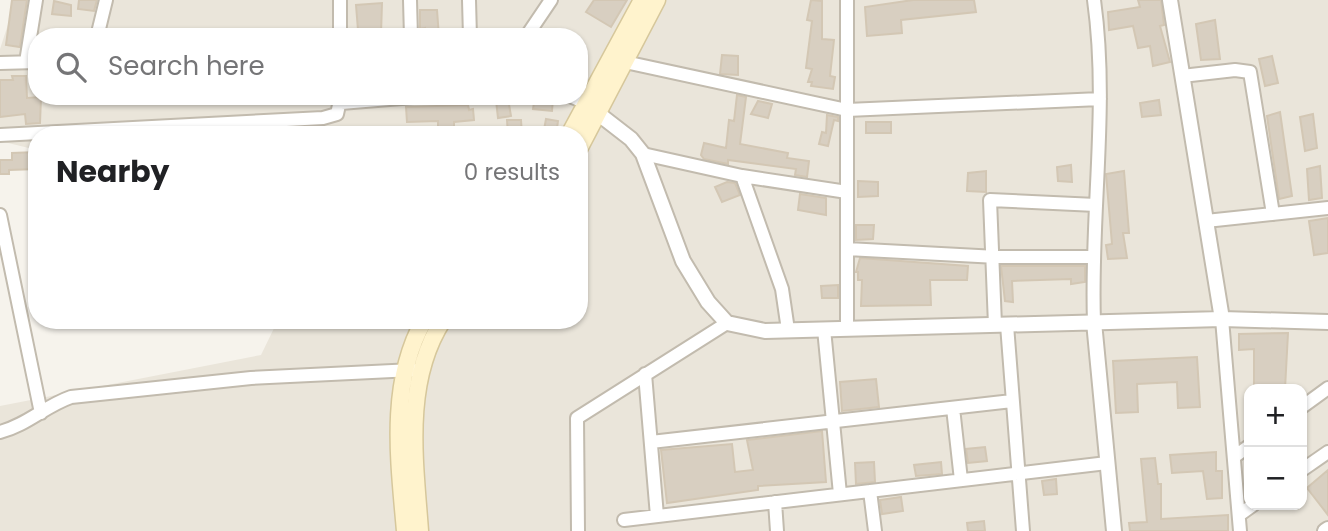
<!DOCTYPE html>
<meta charset="utf-8">
<style>
body{margin:0;font-family:Poppins,sans-serif;background:#f2f2f2;color:#202124}
.controls{position:absolute;right:21px;bottom:21px;display:grid;overflow:hidden;border-radius:14px;box-shadow:0 2px 5px #0004}
.controls button{width:63px;height:63px;display:grid;place-items:center;padding:0;border:0;border-bottom:2px solid #e0e0e0;background:#fff;color:#202124;font:35px sans-serif}
.list{margin:0;padding:0;list-style:none}
h2{display:flex;justify-content:space-between;align-items:center;height:91px;margin:0;padding:0 28px;font-size:30px}
h2 small{font-size:23px;font-weight:400;color:#757577}
.icon{flex:none;width:38px;height:38px;fill:none;stroke:currentColor;stroke-width:2;stroke-linecap:round;stroke-linejoin:round}
.map{position:relative;flex:none;width:1328px;height:531px;overflow:hidden}
.search{position:absolute;background:#fff;box-shadow:0 2px 5px #0004;left:28px;top:28px;width:560px;height:77px;display:flex;align-items:center;gap:18px;box-sizing:border-box;padding:0 24px;border-radius:28px;color:#757577;font-size:26px}
.panel{position:absolute;background:#fff;box-shadow:0 2px 5px #0004;left:28px;top:126px;width:560px;height:203px;border-radius:28px}
.map>svg:first-child{display:block}
.residential{fill:#eae5da;fill-rule:evenodd}
.building{fill:#d8cfc1;stroke:#d3c7b4;stroke-width:2}
.lines{fill:none;stroke-linecap:round;stroke-linejoin:round}
.minor-casing{stroke:#c2bbae;stroke-width:16}
.tertiary-casing{stroke:#c2bbae;stroke-width:18}
.secondary-casing{stroke:#d6c79b;stroke-width:19}
.minor{stroke:#fff;stroke-width:12}
.tertiary{stroke:#fff;stroke-width:14}
.secondary{stroke:#fff3cd;stroke-width:16}
</style>
<div class="map">
<svg width="1328" height="531" viewBox="0 0 1328 531">
<rect width="100%" height="100%" fill="#f6f3ec"/>
<!-- residential -->
<path class="residential" d="M16,0H1328V531H0V406L261,355L278,320H579V135H37V150L0,141V49ZM37,37H579V96H37ZM1249,389H1302V505H1249Z"/>
<!-- building -->
<path class="building" d="M12,0H27L20,47L6,45Z
M79,0H97L94,11L78,9Z
M594,0H627L611,27L586,12Z
M811,0L822,1V39L834,40L830,76L835,77L833,89L811,86L812,82H808L812,69L806,68L812,21L807,20Z
M913,0H974L976,12L901,20L902,33L867,36L865,7Z
M1138,0H1161L1164,25L1160,26L1170,62L1153,66L1150,46L1138,48L1133,26L1109,30L1108,12L1140,7Z
M54,1L71,5V16L52,14Z
M382,3L381,34L366,36V31L358,30L356,5Z
M420,10H437L439,37H425V28L420,29Z
M1215,20L1220,59L1201,60L1196,24Z
M722,55L738,56V75L720,74Z
M1272,56L1278,83L1265,86L1259,59Z
M12,76H26L27,98L41,97L40,123L26,124L25,114L0,117V80H13Z
M737,95L746,97L740,144L788,153L787,158L809,161L807,177L795,175L796,169L728,160V164L704,159L701,155L704,143L726,148L729,120L734,121Z
M535,96L553,98L552,111L533,109Z
M508,99L511,116L498,118L496,100Z
M1159,100L1161,115L1142,117L1140,103Z
M758,101L772,104L768,118L751,114Z
M468,105L469,110L473,109L474,120L454,122V135H438V121L407,122L406,107Z
M1280,112L1292,196L1279,199L1267,116Z
M1313,114L1317,148L1305,151L1300,117Z
M827,115L838,117V121L834,120L828,146L819,144L822,132L826,133Z
M546,119L558,121L556,135H543Z
M507,120H521L522,135H508Z
M866,122H891V133H866Z
M37,152V169L9,170V174H0V160H12V153Z
M1071,165L1072,182L1058,181L1057,167Z
M1320,166L1322,198L1309,200L1307,169Z
M986,171V192L967,191L968,173Z
M1124,171L1129,233H1123L1127,258L1108,259L1106,245L1112,244L1106,174Z
M858,181L878,182V196L858,197Z
M727,182L735,183L740,195L722,202L715,187Z
M800,194L826,198V215L798,210Z
M1328,218V253L1314,255L1309,221Z
M856,225H874L873,239L856,240Z
M860,258L968,266L967,280H930L931,305L861,306L862,280H858V272H856Z
M1001,266H1085V282L1071,284V279L1012,281L1013,302L1005,301Z
M838,285V298H822L821,286Z
M1288,333L1285,389H1254V349L1239,350V334Z
M1197,357L1200,407L1178,408L1177,382L1137,384L1138,412L1116,413L1113,361Z
M876,379L879,407L842,411L840,382Z
M822,431L826,482L758,486V490L667,503L661,450L732,444L735,472L753,470L747,440Z
M985,447L987,461L968,463L966,449Z
M1216,452V471H1222V498L1207,499L1203,471L1172,473L1170,455Z
M1155,458L1158,484H1161V519L1228,515V531H1130L1129,523L1147,522L1141,459Z
M874,462L875,482L856,484L855,463Z
M941,462L942,474L916,476L914,465Z
M1328,470V515L1307,488Z
M1056,479L1057,494L1044,495L1042,481Z
M901,497L903,511L882,514L880,500Z
M984,521L985,531H968L967,523Z"/>
<g class="lines">
<defs>
<path id="minor" d="M340,0V37
M410,0L411,37
M469,0L470,37
M847,0V329
M1094,0C1109,107 1090,215 1094,322
M97,37L106,0
M526,37L551,0
M26,62L36,0
M625,62L847,110L1100,99
M0,63L37,62
M1182,76L1235,70L1250,72L1273,214
M570,96L586,103
M341,103L426,96
M0,135L323,118L337,114L341,96
M643,154L742,176L847,192
M742,176L782,289L788,330
M0,215L41,413
M1206,221L1328,208
M847,249L997,257H1092
M1222,319L1240,531
M995,325L990,200L1096,205
M1007,325L1023,531
M824,329L840,494
M645,374L657,516
M1302,407L1328,388
M953,408L961,480
M0,432C27,425 45,406 71,397L251,378L413,370
M651,442L1012,401
M1234,457L1249,446
M1302,470L1328,452
M870,491L875,531
M775,502L777,531
M1239,515L1253,505
M624,520L1107,463
M578,531L577,418L727,323"/>
<path id="tertiary" d="M1170,0L1222,319
M591,108L631,139L643,154L683,261L708,302L727,323L765,331L1222,319L1328,322
M1094,322L1114,531
M1325,531L1328,529"/>
<path id="secondary" d="M569,135L642,0
M579,149L657,0
M405,531C399,461 388,384 424,320
M420,531C415,461 403,382 443,320"/>
</defs>
<!-- minor casing -->
<use href="#minor" class="minor-casing"/>
<!-- tertiary casing -->
<use href="#tertiary" class="tertiary-casing"/>
<!-- secondary casing -->
<use href="#secondary" class="secondary-casing"/>
<!-- minor -->
<use href="#minor" class="minor"/>
<!-- tertiary -->
<use href="#tertiary" class="tertiary"/>
<!-- secondary -->
<use href="#secondary" class="secondary"/>
</g>
</svg>
<div class="controls">
<button>+</button>
<button>−</button>
</div>
<div class="search"><svg class="icon" aria-label="search" viewBox="0 0 24 24"><circle cx="10" cy="10" r="6"/><path d="M15 15l6 6"/></svg>Search here</div>
<section class="panel">
<h2>Nearby<small>0 results</small></h2>
<ul class="list">
</ul>
</section>
</div>
